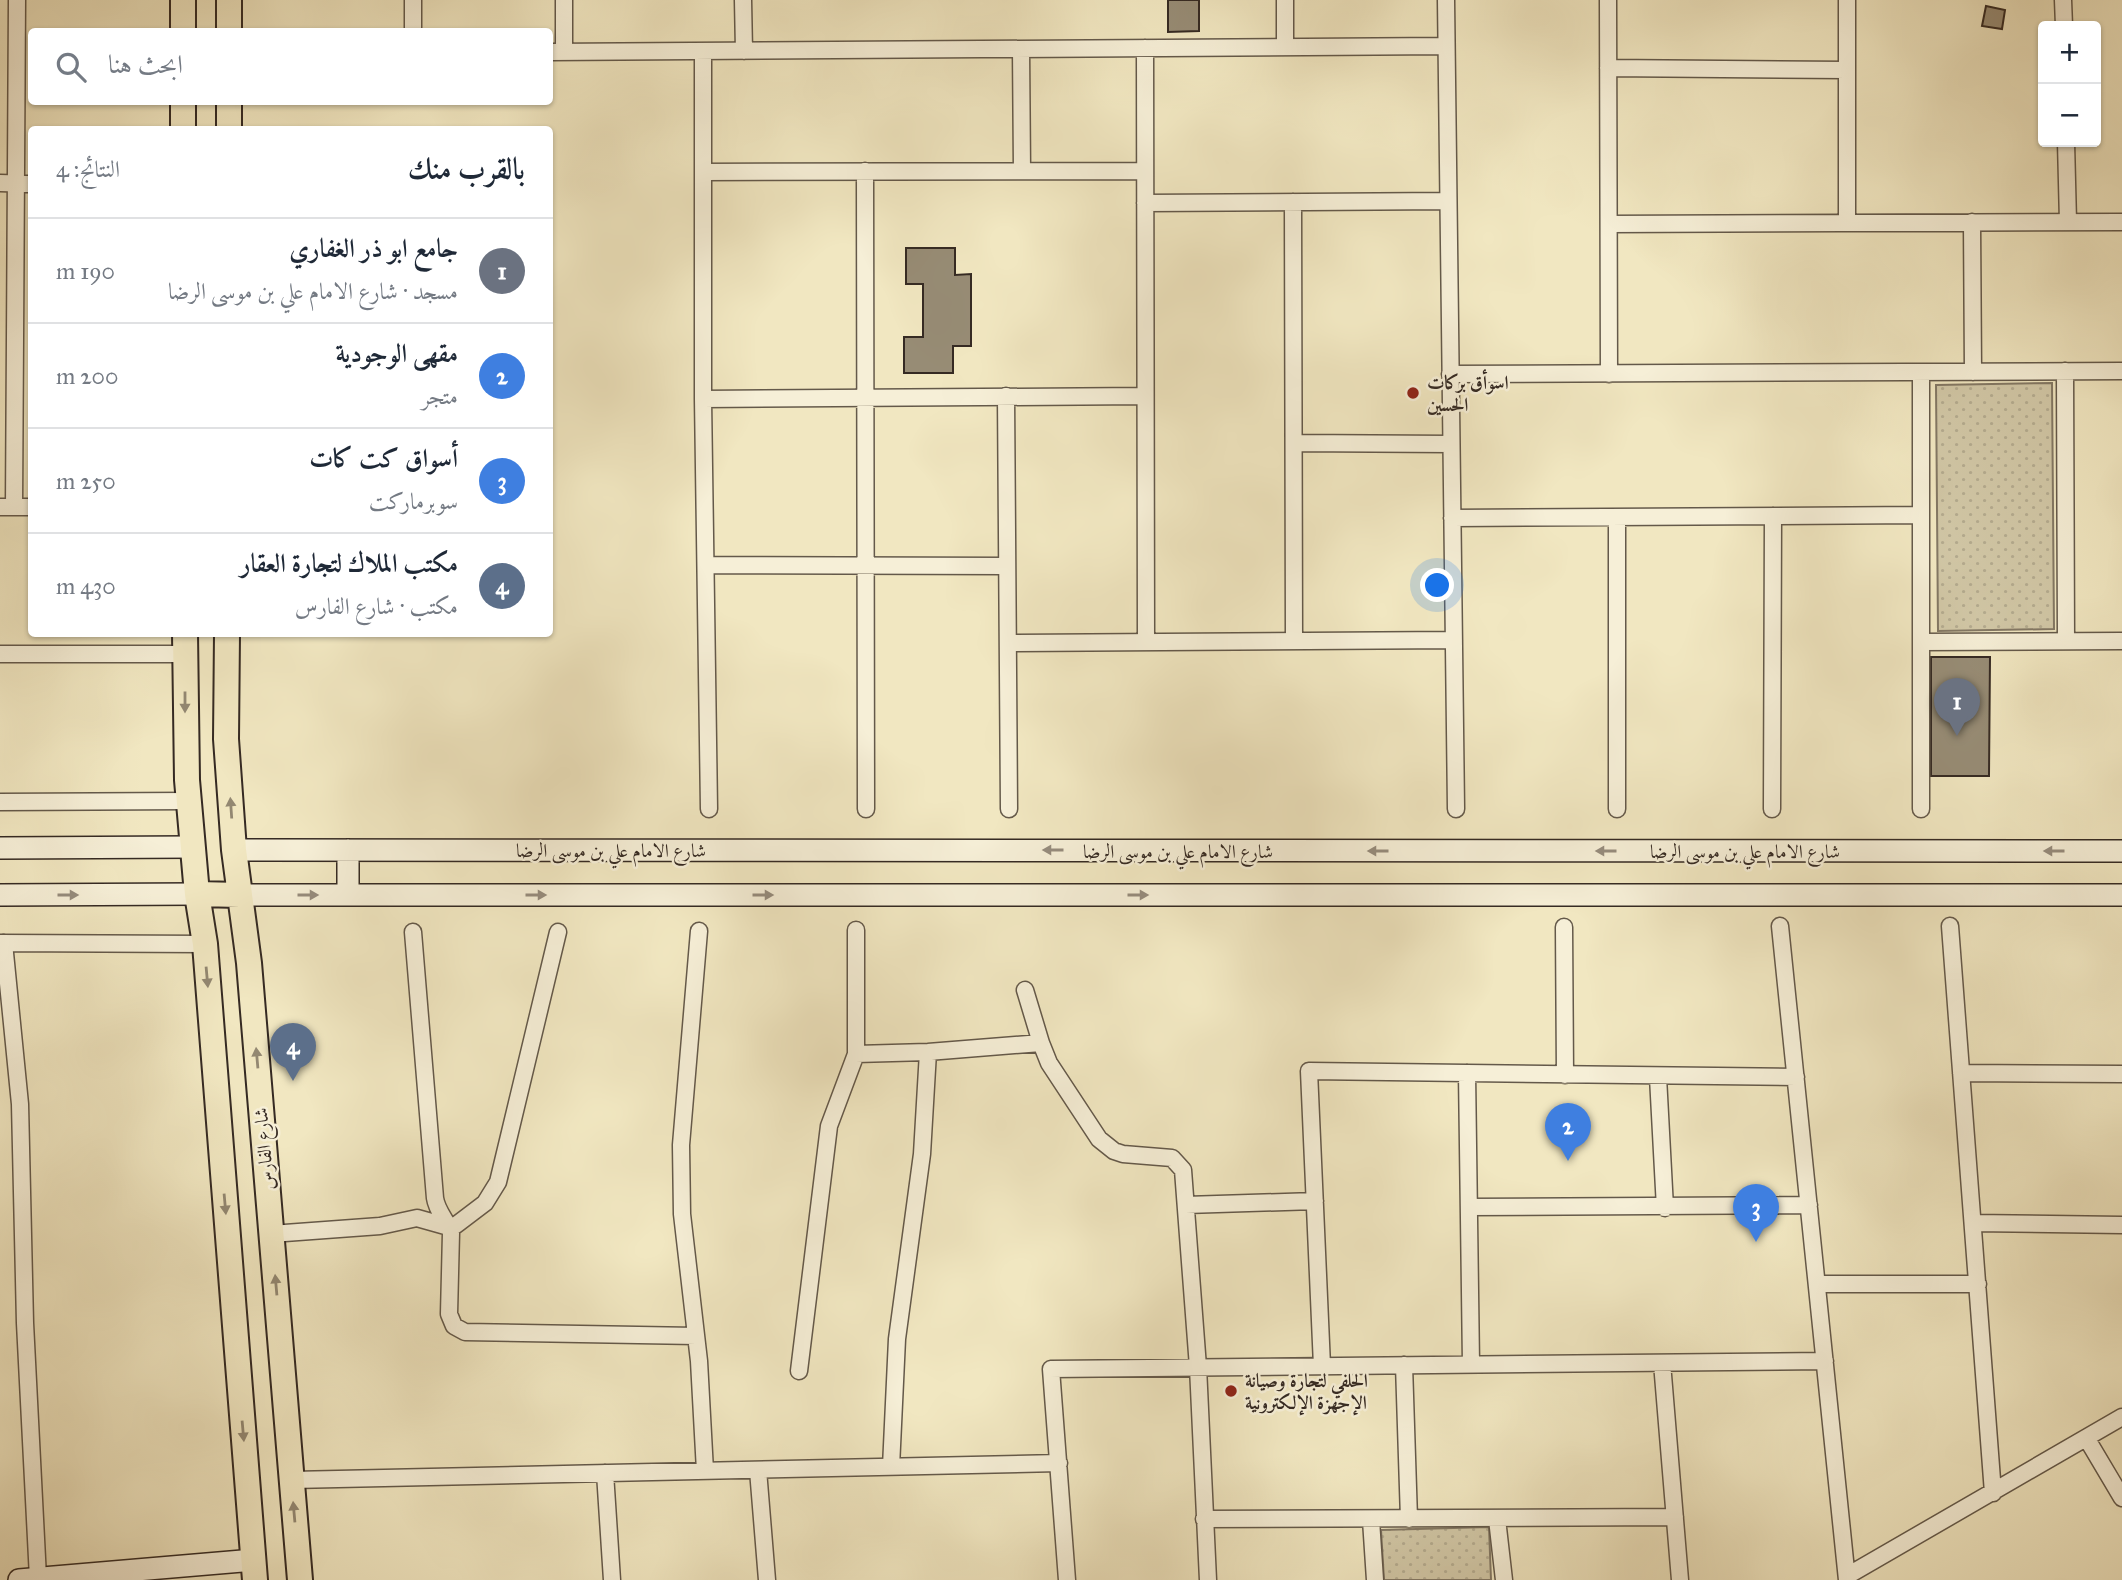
<!DOCTYPE html>
<html lang="ar">
<meta charset="utf-8">
<style>
body{margin:0;font-family:"IM FELL Great Primer",Amiri,serif;background:#f6f6f7;color:#1f2937;direction:rtl}
.controls{position:absolute;right:21px;top:21px;display:grid;overflow:hidden;border-radius:7px;box-shadow:0 2px 5px #0004}
.controls button{width:63px;height:63px;display:grid;place-items:center;padding:0;border:0;border-bottom:2px solid #e0e1e3;background:#fff;color:#1f2937;font:35px sans-serif}
.you{position:absolute;left:1438px;top:586px;width:24px;height:24px;margin:-18px;border:5px solid #fff;border-radius:50%;background:#1a73e8;box-shadow:0 0 0 10px #1a73e833}
.badge{display:grid;place-items:center;width:46px;height:46px;border-radius:50%;background:#8f2418;color:#fff;font-size:23px;font-weight:700}
.pin{position:absolute;translate:-50% -58px;filter:drop-shadow(0 2px 4px #0008)}
.pin::after{content:'';position:absolute;top:37px;width:24px;height:21px;background:inherit;clip-path:polygon(0 0,100% 0,50% 100%)}
.list{margin:0;padding:0;list-style:none}
h2{display:flex;justify-content:space-between;align-items:center;height:91px;margin:0;padding:0 28px;font-size:30px}
h2 small{font-size:23px;font-weight:400;color:#747a83}
.list li{display:grid;grid-template-columns:46px 1fr auto;gap:21px;align-items:center;box-sizing:border-box;height:105px;padding:0 28px;border-top:2px solid #e0e1e3}
.list b{display:block;font-size:26px;white-space:nowrap}
.list p{margin:0;font-size:23px;white-space:nowrap;color:#747a83}
.list em{font-size:23px;font-style:normal;color:#747a83}
.icon{flex:none;width:38px;height:38px;fill:none;stroke:currentColor;stroke-width:2;stroke-linecap:round;stroke-linejoin:round}
.map{position:relative;flex:none;width:2122px;height:1580px;overflow:hidden;direction:ltr}
.search{position:absolute;background:#fff;box-shadow:0 2px 5px #0004;left:28px;top:28px;width:525px;height:77px;display:flex;align-items:center;gap:18px;box-sizing:border-box;padding:0 24px;border-radius:7px;color:#747a83;font-size:26px}
.panel{position:absolute;background:#fff;box-shadow:0 2px 5px #0004;left:28px;top:126px;width:525px;height:511px;border-radius:7px;direction:rtl}
.map>svg:first-child{display:block}
.grass{fill:url(#grass-dots);stroke:#837864;stroke-width:2}
.building{fill:#978c75;stroke:#352a23;stroke-width:2}
.lines{fill:none;stroke-linecap:round;stroke-linejoin:round}
.street-casing{stroke:#64594a;stroke-width:19}
.secondary-casing{stroke:#352a23;stroke-width:24}
.primary-casing{stroke:#352a23;stroke-width:28}
.street{stroke:#f6efd7;stroke-width:16}
.secondary{stroke:#f6efd7;stroke-width:21}
.primary{stroke:#f1e7c1;stroke-width:24}
.oneway{fill:#938872}
.oneway2{fill:#968c7d}
.poi-dot{fill:#8f2418;stroke:#f6efd7;stroke-width:2.5}
.labels{text-anchor:middle;dominant-baseline:central;stroke-width:5;stroke-linejoin:round;paint-order:stroke}
.poi-label{font-size:19px;font-weight:bold;fill:#352a23;stroke:#f6efd7;text-anchor:start}
.street-label{font-size:19px;fill:#352a23;stroke:#f6efd7}
</style>
<div class="map">
<svg width="2122" height="1580" viewBox="0 0 2122 1580">
<defs>
<pattern id="grass-dots" width="8" height="8" patternUnits="userSpaceOnUse" patternTransform="scale(1.75)"><rect width="8" height="8" fill="#d1c7a6"/><path d="M2 2h.1M6 6h.1" fill="none" stroke="#b4ab8f" stroke-width="1.8" stroke-linecap="round"/></pattern>
</defs>
<rect width="100%" height="100%" fill="#f1e7c1"/>
<filter id="stains"><feTurbulence type="fractalNoise" baseFrequency=".00286" numOctaves="4"/><feColorMatrix values="0 0 0 0 .2 0 0 0 0 .09 0 0 0 0 .02 0 0 0 .5 -.17"/></filter>
<radialGradient id="worn" r=".72"><stop offset=".6" stop-color="#630" stop-opacity="0"/><stop offset="1" stop-color="#630" stop-opacity=".3"/></radialGradient>
<!-- grass -->
<path class="grass" d="M2052,383L2054,629L1938,631L1936,385Z
M1489,1527L1491,1580H1384L1381,1530Z"/>
<!-- building -->
<path class="building" d="M1168,0H1199V31L1168,32Z
M1986,6L2005,10L2002,29L1982,26Z
M906,248H955V275L971,274V346H953V373H904V337H923V284H906Z
M1931,657H1990L1989,776H1931Z"/>
<g class="lines">
<defs>
<path id="street" d="M413,0V32
M743,0L744,51
M1285,0V47
M1446,0L1456,809
M1608,0L1609,374
M1847,0V223
M2063,0L2064,26
M1145,48L1146,642
M1021,49L1022,171
M703,51V399L709,809
M550,52L1446,46
M564,52V0
M1608,68L1847,70
M2066,142L2068,222
M865,171L866,809
M703,172L1145,171
M0,183L32,184
M1293,202L1294,641
M1145,203L1448,201
M1972,222L1973,372
M1609,224L2122,222
M2065,371L2066,641
M1450,374L2122,371
M1006,396L1009,809
M703,399L1145,396
M1294,443L1451,444
M0,507H32
M14,507L17,0
M1617,517V809
M1452,518L1921,515
M706,565L1007,566
M1921,642L2122,641
M1008,643L1454,640
M0,654H185
M0,802L189,801
M1772,809L1773,516
M1921,809V372
M1780,926L1847,1580
M1950,926L1993,1493
M1564,927L1565,1075
M699,931L681,1145L682,1214L699,1361L705,1471
M413,932L435,1198C437,1212 447,1220 451,1233L449,1314L454,1326L465,1332L696,1336
M0,943L205,944
M4,943L20,1104L25,1323L38,1578
M1025,990L1041,1043L1049,1063L1099,1139L1114,1151L1123,1154L1172,1158L1183,1170L1198,1367L1208,1580
M856,1054L928,1052L1041,1043
M1467,1073L1471,1364
M1961,1073L2122,1074
M1658,1077L1665,1208
M1186,1205L1315,1201
M1469,1207L1809,1205
M1973,1223L2122,1225
M271,1234L380,1226L417,1218L449,1227L456,1225L485,1203L498,1182L558,932
M1817,1284H1978
M1662,1363L1680,1580
M1404,1365L1409,1519
M1322,1366L1309,1071L1796,1077
M799,1371L829,1126L856,1054V930
M2087,1439L2122,1498
M891,1467L897,1339L922,1154L928,1052
M758,1470L767,1580
M605,1473L612,1580
M292,1480L1059,1463
M1204,1519L1675,1517
M1497,1519L1504,1580
M1371,1520L1375,1580
M1847,1576L2122,1417
M1067,1580L1051,1369L1825,1361"/>
<path id="secondary" d="M0,848L193,847
M234,850L2122,851
M0,895L197,894
M240,895H2122
M348,895V850
M19,1580L254,1560"/>
<path id="primary" d="M183,0V32
M229,32V0
M183,102V130
M229,130V102
M185,634L187,780L197,894L205,944L255,1580
M227,634L226,739L234,850L249,963L300,1580
M197,894L240,895"/>
</defs>
<!-- street casing -->
<use href="#street" class="street-casing"/>
<!-- secondary casing -->
<use href="#secondary" class="secondary-casing"/>
<!-- primary casing -->
<use href="#primary" class="primary-casing"/>
<!-- street -->
<use href="#street" class="street"/>
<!-- secondary -->
<use href="#secondary" class="secondary"/>
<!-- primary -->
<use href="#primary" class="primary"/>
</g>
<!-- one-way arrows -->
<defs><path id="oneway-solid" d="M-6-.8H1V-3.2L6.5 0L1 3.2V.8H-6Z" transform="scale(1.75)"/></defs>
<g class="oneway">
<use href="#oneway-solid" transform="translate(185 702) rotate(90)"/>
<use href="#oneway-solid" transform="translate(231 808) rotate(-94)"/>
<use href="#oneway-solid" transform="translate(207 977) rotate(85)"/>
<use href="#oneway-solid" transform="translate(257 1058) rotate(-95)"/>
<use href="#oneway-solid" transform="translate(225 1204) rotate(85)"/>
<use href="#oneway-solid" transform="translate(276 1285) rotate(-95)"/>
<use href="#oneway-solid" transform="translate(243 1431) rotate(85)"/>
<use href="#oneway-solid" transform="translate(294 1512) rotate(-95)"/>
</g>
<g class="oneway2">
<use href="#oneway-solid" transform="translate(1053 850) rotate(-180)"/>
<use href="#oneway-solid" transform="translate(1378 851) rotate(-180)"/>
<use href="#oneway-solid" transform="translate(1606 851) rotate(-180)"/>
<use href="#oneway-solid" transform="translate(2054 851) rotate(-180)"/>
<use href="#oneway-solid" transform="translate(68 895)"/>
<use href="#oneway-solid" transform="translate(308 895)"/>
<use href="#oneway-solid" transform="translate(536 895)"/>
<use href="#oneway-solid" transform="translate(763 895)"/>
<use href="#oneway-solid" transform="translate(1138 895)"/>
</g>
<!-- markers -->
<g class="poi-dot">
<circle cx="1413" cy="393" r="7"/>
<circle cx="1231" cy="1391" r="7"/>
</g>
<g class="labels">
<!-- poi labels -->
<g class="poi-label">
<text x="1427" y="382">اسوأق بركات<tspan x="1427" dy="22">الحسين</tspan></text>
<text x="1245" y="1380">الحلفي لتجارة وصيانة<tspan x="1245" dy="22">الإجهزة الإلكترونية</tspan></text>
</g>
<!-- street labels -->
<g class="street-label">
<text x="611" y="850">شارع الامام علي بن موسى الرضا</text>
<text x="1178" y="851">شارع الامام علي بن موسى الرضا</text>
<text x="1745" y="851">شارع الامام علي بن موسى الرضا</text>
<text transform="translate(264 1149) rotate(-95)">شارع الفارس</text>
</g>
</g>
<rect width="100%" height="100%" filter="url(#stains)"/>
<rect width="100%" height="100%" fill="url(#worn)"/>
</svg>
<div class="controls">
<button>+</button>
<button>−</button>
</div>
<div class="you"></div>
<div class="pin badge" style="left:1957px;top:736px;background:#6b7280">1</div>
<div class="pin badge" style="left:1568px;top:1161px;background:#3f7fe0">2</div>
<div class="pin badge" style="left:1756px;top:1242px;background:#3f7fe0">3</div>
<div class="pin badge" style="left:293px;top:1081px;background:#5c6f8a">4</div>
<div class="search"><svg class="icon" aria-label="search" viewBox="0 0 24 24"><circle cx="10" cy="10" r="6"/><path d="M15 15l6 6"/></svg>ابحث هنا</div>
<section class="panel">
<h2>بالقرب منك<small>النتائج: 4</small></h2>
<ul class="list">
<li><span class="badge" style="background:#6b7280">1</span><div><b>جامع ابو ذر الغفاري</b><p>مسجد · شارع الامام علي بن موسى الرضا</p></div><em>190 m</em></li>
<li><span class="badge" style="background:#3f7fe0">2</span><div><b>مقهى الوجودية</b><p>متجر</p></div><em>200 m</em></li>
<li><span class="badge" style="background:#3f7fe0">3</span><div><b>أسواق كت كات</b><p>سوبرماركت</p></div><em>250 m</em></li>
<li><span class="badge" style="background:#5c6f8a">4</span><div><b>مكتب الملاك لتجارة العقار</b><p>مكتب · شارع الفارس</p></div><em>430 m</em></li>
</ul>
</section>
</div>
